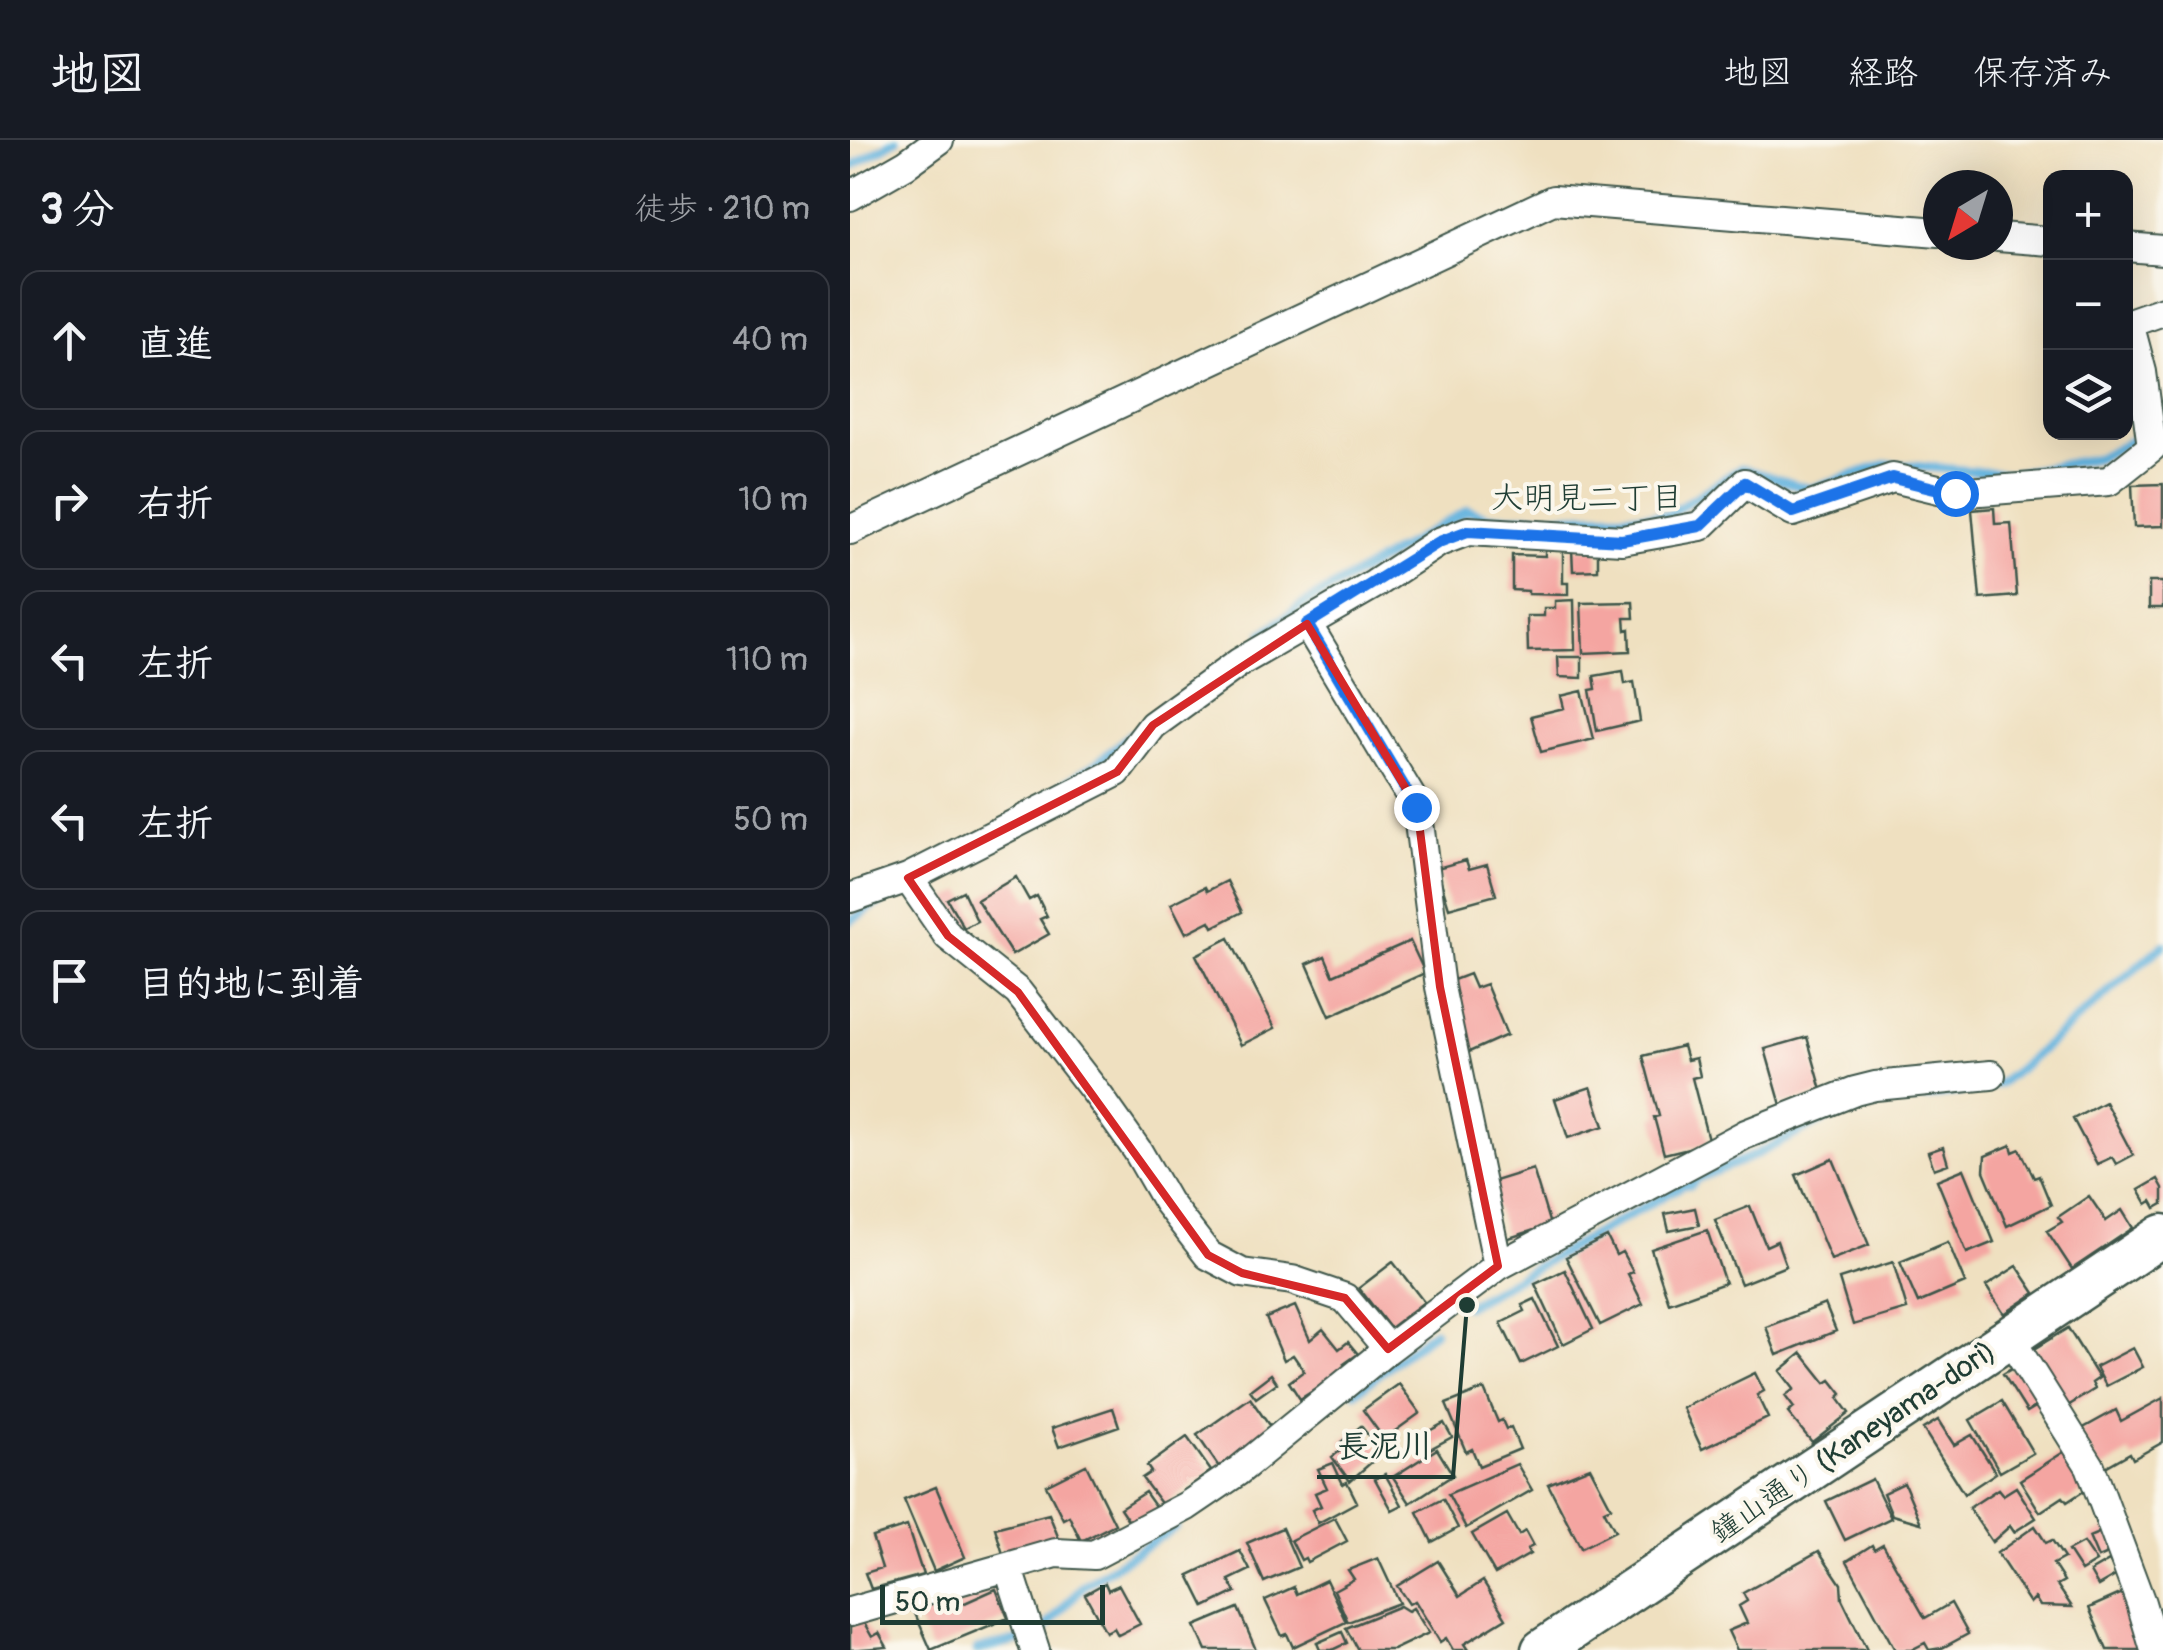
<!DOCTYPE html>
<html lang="ja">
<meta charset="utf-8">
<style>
body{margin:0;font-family:Pangolin,"Klee One",sans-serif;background:#242831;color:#f1f3f6}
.controls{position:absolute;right:30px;top:30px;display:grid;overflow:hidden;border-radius:20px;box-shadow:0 10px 40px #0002}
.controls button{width:90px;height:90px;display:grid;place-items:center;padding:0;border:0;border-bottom:2px solid #363941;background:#171b24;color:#f1f3f6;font:50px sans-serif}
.compass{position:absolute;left:1073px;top:30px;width:90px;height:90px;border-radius:50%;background:#171b24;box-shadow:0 10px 40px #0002;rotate:218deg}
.scale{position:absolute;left:30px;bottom:25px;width:225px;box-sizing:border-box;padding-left:10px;border:5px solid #1f3d34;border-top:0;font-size:28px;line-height:35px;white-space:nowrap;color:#1f3d34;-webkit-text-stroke:8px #fbf7ec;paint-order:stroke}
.stop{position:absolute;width:30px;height:30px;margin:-22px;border:8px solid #1a73e8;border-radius:50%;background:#fff}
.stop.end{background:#1a73e8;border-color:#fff;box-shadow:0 2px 10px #0008}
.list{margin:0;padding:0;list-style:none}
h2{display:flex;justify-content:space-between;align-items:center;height:130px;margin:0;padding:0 40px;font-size:42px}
h2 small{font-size:32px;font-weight:400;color:#9ea1a6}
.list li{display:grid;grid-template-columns:65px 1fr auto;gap:30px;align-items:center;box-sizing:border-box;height:140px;margin:0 20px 20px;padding:0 20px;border:2px solid #363941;border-radius:20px}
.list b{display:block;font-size:38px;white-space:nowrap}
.list em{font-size:32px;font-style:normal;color:#9ea1a6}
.icon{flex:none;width:55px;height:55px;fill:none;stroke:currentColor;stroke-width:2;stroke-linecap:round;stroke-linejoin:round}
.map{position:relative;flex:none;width:1313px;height:1510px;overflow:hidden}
header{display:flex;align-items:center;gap:60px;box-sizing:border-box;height:140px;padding:0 50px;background:#171b24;border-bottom:2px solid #363941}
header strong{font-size:48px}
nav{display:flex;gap:55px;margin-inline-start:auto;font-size:35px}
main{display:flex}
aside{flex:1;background:#171b24}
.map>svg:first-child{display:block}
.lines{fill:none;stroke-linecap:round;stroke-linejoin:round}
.stream{stroke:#64b3de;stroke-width:9}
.building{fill:#f4a5a1}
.minor-casing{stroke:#3e5549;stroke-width:32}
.secondary-casing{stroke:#3e5549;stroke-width:45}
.minor{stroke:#fff;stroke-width:28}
.secondary{stroke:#fff;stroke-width:40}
.route{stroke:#1a73e8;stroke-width:12}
.marked{fill:none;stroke:#d62828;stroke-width:8;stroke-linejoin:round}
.labels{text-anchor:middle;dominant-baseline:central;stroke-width:8;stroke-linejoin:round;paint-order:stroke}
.street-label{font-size:30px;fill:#1f3d34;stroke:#fbf7ec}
.neighbourhood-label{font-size:32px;fill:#1f3d34;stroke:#fbf7ec}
.leader{fill:none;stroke:#1f3d34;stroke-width:4}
.callout-dot{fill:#1f3d34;stroke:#fbf7ec;stroke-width:4}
.callout-label{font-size:32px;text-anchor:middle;font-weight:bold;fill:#1f3d34;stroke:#fbf7ec;stroke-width:8;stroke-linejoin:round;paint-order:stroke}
</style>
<header>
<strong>地図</strong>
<nav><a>地図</a><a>経路</a><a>保存済み</a></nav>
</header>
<main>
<aside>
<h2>3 分<small>徒歩 · 210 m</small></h2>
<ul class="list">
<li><svg class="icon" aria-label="ahead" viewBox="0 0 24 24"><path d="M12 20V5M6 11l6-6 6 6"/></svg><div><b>直進</b></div><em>40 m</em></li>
<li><svg class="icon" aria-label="right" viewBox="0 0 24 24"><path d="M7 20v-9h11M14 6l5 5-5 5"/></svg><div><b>右折</b></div><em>10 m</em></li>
<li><svg class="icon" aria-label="left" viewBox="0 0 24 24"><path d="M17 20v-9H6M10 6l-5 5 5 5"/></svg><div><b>左折</b></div><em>110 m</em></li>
<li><svg class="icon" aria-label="left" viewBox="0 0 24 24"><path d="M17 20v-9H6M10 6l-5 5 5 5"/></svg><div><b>左折</b></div><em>50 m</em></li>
<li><svg class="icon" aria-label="arrive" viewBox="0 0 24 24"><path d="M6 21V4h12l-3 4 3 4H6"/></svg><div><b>目的地に到着</b></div></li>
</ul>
</aside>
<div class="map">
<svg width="1313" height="1510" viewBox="0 0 1313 1510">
<rect width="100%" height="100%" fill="#fbf7ec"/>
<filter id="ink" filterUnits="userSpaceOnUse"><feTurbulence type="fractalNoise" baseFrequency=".01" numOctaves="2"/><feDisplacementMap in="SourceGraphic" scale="20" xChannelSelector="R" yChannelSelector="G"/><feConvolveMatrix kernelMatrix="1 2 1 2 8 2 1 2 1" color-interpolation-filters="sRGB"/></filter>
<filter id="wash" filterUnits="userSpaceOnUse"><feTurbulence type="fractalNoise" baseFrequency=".0048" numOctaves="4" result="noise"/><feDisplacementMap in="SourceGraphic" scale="40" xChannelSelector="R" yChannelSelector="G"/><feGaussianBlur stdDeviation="2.25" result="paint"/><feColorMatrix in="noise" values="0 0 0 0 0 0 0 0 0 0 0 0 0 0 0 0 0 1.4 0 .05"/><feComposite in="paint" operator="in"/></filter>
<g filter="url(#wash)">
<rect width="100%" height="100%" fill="#efe0c0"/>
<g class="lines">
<!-- stream -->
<path class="stream" d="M0,28L46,0
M413,494L449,467L618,370L639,377L818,375L891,328L960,349L1037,324L1161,334L1247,318L1313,284
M209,647L250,621L281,594
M0,781L36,758
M1142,945L1151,943L1169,929L1313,805
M1014,961L1078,957L1112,951
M616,1166L835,1044L841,1045L846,1039L903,1016L995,969
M506,1252L584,1191
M127,1510L188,1496L233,1446L325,1387"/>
</g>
<g id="blocks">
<!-- building -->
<path class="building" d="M1313,344V386L1284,387L1282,345Z
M1144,368L1145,384L1161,383L1167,456L1130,459L1122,370Z
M748,408V430L723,431L722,409Z
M695,410L713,411V443H718V455L678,454V451L662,450V415L695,416Z
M1299,442H1313V468H1299Z
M724,460L725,510L678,511L677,476H694V468H705V461Z
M783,462L784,478H775L776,490L779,489L780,511L733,513L731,463Z
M708,517H732V538L709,537Z
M773,531L775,544L784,542L790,581L747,591L740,550L746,549L744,536Z
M732,551L744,599L691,612L681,576L714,568L711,556Z
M616,720L619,729L637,724L646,755L599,768L587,728Z
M166,737L179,760L187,756L197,776L190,779L199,794L162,815L127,760Z
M377,741L392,772L363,787L360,781L336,793L321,764L355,747L357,751Z
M113,751L127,781L114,788L97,759Z
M379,798L425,888L391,905L346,815Z
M560,801L575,833L480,876L457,824L475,816L483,835Z
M619,834L625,848L636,844L657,895L619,912L597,860L607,856L601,841Z
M957,897L973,954L931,965L915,909Z
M833,906L837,920L846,918L850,936L842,938L859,1003L814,1014L804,977L809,976L793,916Z
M741,947L754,986L718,998L705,959Z
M1255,962L1283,1015L1266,1024L1262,1017L1247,1024L1223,979Z
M1161,1005L1163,1012L1170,1009L1184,1038L1189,1036L1201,1065L1157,1086L1134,1031L1135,1016Z
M1093,1007L1098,1024L1084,1029L1078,1012Z
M983,1019L1019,1105L981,1120L946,1035Z
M683,1029L700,1085L656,1099L638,1043Z
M1114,1029L1144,1102L1117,1113L1087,1040Z
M1308,1039L1313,1048V1064L1306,1068L1302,1061L1297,1064L1289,1050Z
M1239,1056L1256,1081L1272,1070L1283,1088L1222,1129L1197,1091L1212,1082L1208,1077Z
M900,1066L916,1106L927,1101L936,1126L891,1144L865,1080Z
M845,1068L849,1085L819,1091L815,1074Z
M857,1090L875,1143L819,1163L801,1109Z
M757,1097L766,1115L772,1112L783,1132L778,1134L793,1164L750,1185L716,1117Z
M1098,1102L1115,1143L1068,1163L1050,1122Z
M543,1122L574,1162L540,1188L509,1148Z
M1043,1122L1057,1169L1003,1185L989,1139Z
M1167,1126L1185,1153L1154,1174L1136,1146Z
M715,1130L743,1189L713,1204L685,1144Z
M685,1159L708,1206L671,1224L651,1183L675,1171L672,1165Z
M975,1164L986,1191L927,1215L916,1187Z
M445,1166L460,1200L473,1189L489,1209L498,1202L508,1214L494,1224L499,1229L471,1250L469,1247L450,1259L439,1242L454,1231L443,1215L434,1220L416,1178Z
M1218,1188L1249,1238L1242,1243L1245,1249L1216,1267L1179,1212Z
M1283,1208L1293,1227L1256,1246L1246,1227Z
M952,1213L976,1243L981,1240L992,1254L988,1258L999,1273L962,1302L938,1273L944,1268L935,1256L944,1249L930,1231Z
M1168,1225L1192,1263L1177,1272L1153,1234Z
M905,1233L914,1251L907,1255L918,1278L852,1309L833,1268Z
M421,1234L427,1243L406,1258L400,1250Z
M549,1244L570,1273L534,1299L513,1270Z
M634,1249L648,1282L652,1280L656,1289L661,1287L670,1309L629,1326L622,1309L616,1312L596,1264Z
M400,1258L423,1291L369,1327L347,1295Z
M1313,1258V1302L1283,1319L1280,1313L1250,1330L1228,1291L1266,1270L1271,1281Z
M1152,1261L1183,1313L1150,1332L1120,1280Z
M263,1268L269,1286L209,1307L202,1288Z
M1088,1280L1104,1305L1122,1295L1146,1333L1114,1354L1073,1289Z
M594,1283L602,1297L578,1310L570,1296Z
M511,1286L532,1313L500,1341L482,1317L495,1307L491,1302Z
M337,1297L361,1331L313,1366L292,1338L301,1332L297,1326Z
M1220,1308L1243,1345L1217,1362L1213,1357L1190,1372L1170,1340Z
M587,1309L603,1335L560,1363L543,1337Z
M483,1323L493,1344L497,1342L507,1362L468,1383L462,1370L471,1366L465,1353L477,1348L468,1329Z
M667,1324L682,1350L616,1388L598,1354Z
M236,1325L265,1384L231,1401L219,1376L213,1379L196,1345Z
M740,1327L761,1367L754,1370L765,1391L731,1408L698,1344Z
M535,1334L552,1365L542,1370L525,1339Z
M1022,1339L1041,1378L995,1400L976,1361Z
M1054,1343L1071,1383L1042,1375L1033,1353Z
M86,1347L115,1417L84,1431L54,1360Z
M1166,1347L1186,1378L1164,1392L1160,1386L1142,1402L1119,1368L1148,1349L1153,1355Z
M295,1352L307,1369L282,1386L270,1368Z
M593,1359L608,1388L582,1402L567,1372Z
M199,1374L209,1399L153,1414L145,1388Z
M657,1374L669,1395L675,1391L683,1406L677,1409L680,1414L645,1434L622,1394Z
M485,1378L497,1401L457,1422L455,1418L451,1420L441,1400Z
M57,1386L73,1435L21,1449L15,1433L32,1428L22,1397Z
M1185,1386L1196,1403L1202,1400L1214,1418L1203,1424L1214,1441L1207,1445L1222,1467L1190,1466L1185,1458L1180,1463L1147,1413Z
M432,1388L449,1427L414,1442L397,1403Z
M1258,1389L1266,1410L1248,1418L1239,1397Z
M1233,1403L1246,1422L1231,1431L1218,1411Z
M1033,1404L1075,1478L1101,1463L1118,1494L1092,1508L1079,1510L1075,1503L1061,1510H1045L997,1421L1022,1405L1024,1409Z
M390,1411L400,1430L379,1440L386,1452L355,1467L339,1435Z
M969,1411L991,1444L992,1459L1017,1510H887L878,1491L897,1483L889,1466L897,1461L893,1453Z
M528,1418L549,1463L498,1482L484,1450L504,1439L498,1430Z
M588,1421L610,1456L633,1441L656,1478L614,1504L618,1510H603L596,1498L590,1502L565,1461L559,1464L547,1446Z
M1259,1421L1267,1435L1248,1446L1240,1432Z
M476,1440L496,1482L443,1507L437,1494L432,1496L415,1460L444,1447L447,1454Z
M255,1443L258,1450L269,1445L290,1484L268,1495L264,1488L256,1492L235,1454Z
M146,1449L158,1478L81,1510L63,1469L102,1452L108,1466Z
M1277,1451L1297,1510H1257L1239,1468Z
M550,1466L558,1471L563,1468L579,1493L543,1510H508L496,1488Z
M388,1468L406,1510H356L345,1486Z
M13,1481L22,1497L29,1493L37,1507L0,1510V1488Z
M492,1492L497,1503L482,1510H470L467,1503Z"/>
</g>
</g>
<g filter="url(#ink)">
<use href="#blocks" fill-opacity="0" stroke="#3e5549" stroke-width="2.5"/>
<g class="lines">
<defs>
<path id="minor" d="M0,56L56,24L89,0
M1148,97L1200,101
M1276,107L1313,110
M0,390L703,60L1088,92
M457,484L567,667L590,847L648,1126
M58,738L98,796L168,852L248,955L287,1010L317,1062L358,1115L392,1133L442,1140L495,1158L538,1209
M0,758L58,738L267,632L303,585L390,522L525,444L589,402L618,391L772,400L851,386L895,343L943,372L1043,338L1105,353L1259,341L1302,307L1292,232L1279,183L1313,171
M1159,1197L1240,1326L1291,1463L1305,1510
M159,1429L185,1510
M0,1472L206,1413L244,1415L337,1366L387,1332L538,1209L648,1126L896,994L1005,951L1025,946L1141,935"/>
<path id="secondary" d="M692,1510L1313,1095"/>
</defs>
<!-- minor casing -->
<use href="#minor" class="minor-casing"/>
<!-- secondary casing -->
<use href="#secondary" class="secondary-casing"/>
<!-- minor -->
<use href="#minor" class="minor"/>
<!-- secondary -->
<use href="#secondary" class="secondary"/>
</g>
</g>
<g class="lines" filter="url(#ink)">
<!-- route -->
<path class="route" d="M566,667L457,484L589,402L618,391L772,400L850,386L895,343L943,372L1043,338L1105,353"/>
</g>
<!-- marked area -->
<path class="marked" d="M457,484L567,667L590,847L648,1126L538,1209L495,1158L392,1133L358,1115L168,852L98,796L58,738L267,632L303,585Z"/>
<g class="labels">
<!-- street labels -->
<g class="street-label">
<text transform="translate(1003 1302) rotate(-34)">鐘山通り (Kaneyama-dori)</text>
</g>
<!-- neighbourhood labels -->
<g class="neighbourhood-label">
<text x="737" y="358">大明見二丁目</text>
</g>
</g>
<!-- callouts -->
<path class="leader" d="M617 1165L603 1337H467"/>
<circle class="callout-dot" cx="617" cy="1165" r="10"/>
<g class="callout-label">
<text x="535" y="1317">長泥川</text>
</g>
</svg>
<div class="controls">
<button>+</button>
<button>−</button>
<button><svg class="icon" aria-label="layers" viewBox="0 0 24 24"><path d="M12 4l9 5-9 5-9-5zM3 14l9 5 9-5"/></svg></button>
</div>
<svg class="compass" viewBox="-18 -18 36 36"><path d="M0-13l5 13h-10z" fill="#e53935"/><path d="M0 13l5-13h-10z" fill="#9ea1a6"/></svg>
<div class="scale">50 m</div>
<div class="stop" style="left:1105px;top:353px"></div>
<div class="stop end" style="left:566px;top:667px"></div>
</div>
</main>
